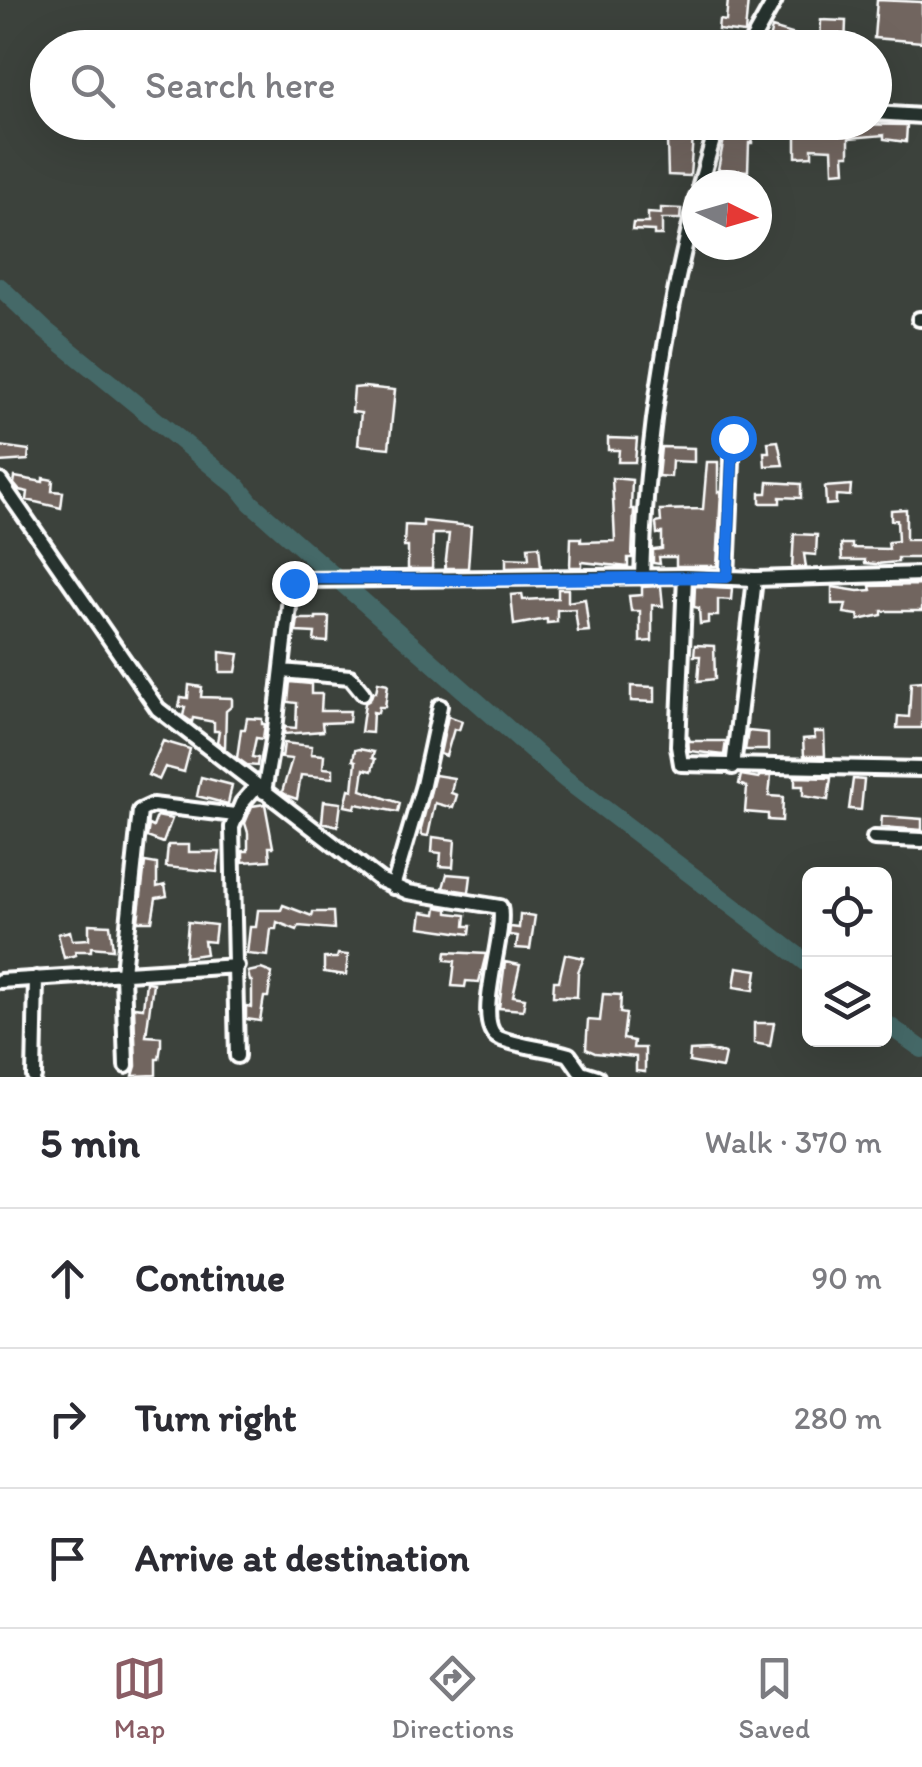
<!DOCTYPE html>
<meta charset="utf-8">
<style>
body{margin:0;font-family:Itim,sans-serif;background:#f2f2f3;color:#2b2b33}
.controls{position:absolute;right:30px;bottom:30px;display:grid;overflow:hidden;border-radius:15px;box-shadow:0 10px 40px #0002}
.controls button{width:90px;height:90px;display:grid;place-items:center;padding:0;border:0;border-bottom:2px solid #e1e1e2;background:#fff;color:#2b2b33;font:50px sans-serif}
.compass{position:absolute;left:682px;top:170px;width:90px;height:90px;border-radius:50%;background:#fff;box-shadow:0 10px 40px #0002;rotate:95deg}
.stop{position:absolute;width:30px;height:30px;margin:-22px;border:8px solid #1a73e8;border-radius:50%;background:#fff}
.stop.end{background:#1a73e8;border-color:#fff;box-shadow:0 2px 10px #0008}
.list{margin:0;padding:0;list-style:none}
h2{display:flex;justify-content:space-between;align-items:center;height:130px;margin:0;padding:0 40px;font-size:42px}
h2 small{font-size:32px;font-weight:400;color:#7c7c81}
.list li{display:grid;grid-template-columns:65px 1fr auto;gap:30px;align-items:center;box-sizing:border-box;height:140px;padding:0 40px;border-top:2px solid #e1e1e2}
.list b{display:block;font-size:38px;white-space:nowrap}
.list em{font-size:32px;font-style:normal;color:#7c7c81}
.icon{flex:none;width:55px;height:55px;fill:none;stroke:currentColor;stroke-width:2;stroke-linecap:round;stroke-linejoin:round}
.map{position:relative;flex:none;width:922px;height:1077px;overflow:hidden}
.search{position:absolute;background:#fff;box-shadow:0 10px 40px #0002;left:30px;right:30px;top:30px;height:110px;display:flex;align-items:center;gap:25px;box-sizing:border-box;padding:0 35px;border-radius:55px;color:#7c7c81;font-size:38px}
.sheet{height:550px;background:#fff}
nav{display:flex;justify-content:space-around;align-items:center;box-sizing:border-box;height:140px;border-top:2px solid #e1e1e2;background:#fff;font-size:28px;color:#7c7c81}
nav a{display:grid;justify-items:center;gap:5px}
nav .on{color:#8a5d65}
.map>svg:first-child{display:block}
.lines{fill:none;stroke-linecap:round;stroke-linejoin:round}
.river{stroke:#446968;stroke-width:18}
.building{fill:#71655e;stroke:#fff;stroke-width:2.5}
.minor-casing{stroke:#fff;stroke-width:20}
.minor{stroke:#26332d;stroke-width:12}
.route{stroke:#1a73e8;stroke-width:12}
</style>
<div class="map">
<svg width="922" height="1077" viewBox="0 0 922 1077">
<rect width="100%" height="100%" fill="#3c423c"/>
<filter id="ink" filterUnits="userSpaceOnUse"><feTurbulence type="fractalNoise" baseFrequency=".01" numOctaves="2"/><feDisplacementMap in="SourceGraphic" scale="20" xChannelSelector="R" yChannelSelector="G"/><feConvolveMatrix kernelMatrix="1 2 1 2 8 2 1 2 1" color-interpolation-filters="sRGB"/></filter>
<g filter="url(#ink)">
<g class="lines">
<!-- river -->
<path class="river" d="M0,287L45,330L238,487L251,503L565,779L810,965
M884,1022L922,1049"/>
</g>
<!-- building -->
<path class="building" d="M728,0H748L745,33L718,30L719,20L726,21Z
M877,0L922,2V42L874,38Z
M821,20L846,21L845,48H820Z
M772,28L799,36L796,48H767Z
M681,122H700L699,136H693L690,176L668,175L667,141H680Z
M744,122L907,125L906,142L884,139V135L849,138V155H844L845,171L833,172L832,149L812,148V156L796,157V134H752V143H749L748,171L718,169L725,134H744Z
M661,208L681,209L680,219H662V235H654V231L632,230L633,223H648V213L661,214Z
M364,387L395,390L389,448L358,445L361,413L352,412L354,388Z
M608,438L637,439L635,462H618L619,450H608Z
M778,441L783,465L765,466L764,452H769L768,442Z
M0,446L29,450L28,460L0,462Z
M661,447L694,448V462L672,461L671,477L658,476Z
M707,462H718V492H721L717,566H676V557H659L660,564L653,563V550L662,549V533L657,534L656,523L661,522L660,510L703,509Z
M15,477L43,482V478L53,480L52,491L63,492L61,508L27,500L28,492L19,490L14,484Z
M612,478L632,480L631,509H634L632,558H628V567L582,562V567H570L571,538H581V542L615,541Z
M768,482L801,484V498L780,497V503H760V493H767Z
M851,485L850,496L836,495V504L826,505L825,487Z
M906,509V540H922V558H898V562L876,564L865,563V560H842L841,544H852V548L889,549L888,542L898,541L897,520H891V510Z
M423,521L471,526L468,568H445L449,534H433L432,569H408V547H404L405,525L423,526Z
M794,534L817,535L816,555L804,554L806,567L792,568Z
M539,546L541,567L506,568V558L529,559L528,547Z
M922,585V611H882V615L859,620L858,615L844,613L846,604H832V587L858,591L871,590L870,586Z
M661,586L663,606L652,605V641L640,642V611H631L629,596L642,595V587Z
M695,586L732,588L731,600L718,599V616H708V623L700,624L699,608L694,607Z
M558,589H568V602L585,599L589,631L578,632L575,609L557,610V622L547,623V619L514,625L511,595L522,594L523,600L558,598Z
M316,617H329L328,642L314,641L315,633L296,632L298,619H316Z
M695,645L714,646L715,679L698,681L700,656H694Z
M220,652L239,654L236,672H220Z
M922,681V728H897L898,716L909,717L911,682Z
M290,682L311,684V694H322L321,711H350L349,722L322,723L323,731L284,734L285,727L296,728L297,703L288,702Z
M378,682L388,684L385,707H379L378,713L373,712L372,733L361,732L365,703L370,700L373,692H376Z
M189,685L202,687L201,697L232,698V706L226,711L225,748L217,742L219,731H214V722L193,718L192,722L183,716L185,707H179L181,697L188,698Z
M631,686L655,687V702L631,701Z
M448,716L462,721L459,730L454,729L446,756L440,754Z
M247,718L262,719V724H265L263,739L256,738L252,757L258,758L257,766L247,765L237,758L241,729H245Z
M748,731L768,733V750H745Z
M814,732H824L825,756H804L803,739L815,738Z
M688,736L690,741H726L724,755L689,751Z
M163,741L190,749L184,772L165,767L159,780L148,775Z
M284,743L312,746L311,754L324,755L323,768L333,769V778L301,775L297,799L288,796L282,792L292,759L282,758Z
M359,749L374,752L372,758L375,759L372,771L364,769L361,790L400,803L398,812L356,804L355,808L345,806L349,789L353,790L356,761L353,760L355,750Z
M435,775L454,778L451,793L457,795L453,808L435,803L428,836L422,835L421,828Z
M741,775L759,778V776H771L769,796L783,797L782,821L768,820V814L745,812L747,787L739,784Z
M201,777L232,785L228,804L197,796Z
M795,777L831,778L828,800L803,796V786H795Z
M853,779L864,780L861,810L849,809Z
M324,801L341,803L338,826L322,822Z
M265,804L273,847H269L270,860L243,862V851H248V833L245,823L252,806Z
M157,816L172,819L163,843L147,837L149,825L153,827Z
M882,816L922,819V830L881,827Z
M433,837L455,840L453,867L440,866L441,853L432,852Z
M168,845H189V852H220L217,872L166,867Z
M145,862L157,864V887L165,885L167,896L156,898L152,921H138Z
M447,874L471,876L469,892L443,888Z
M283,905L312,916L313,912H333L334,929L299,926L297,930L277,922L276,929H271L268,956L247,954L250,927H256L258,910H281Z
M437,907L448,909V913L466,915L465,926H471L470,934L420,927L422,912L436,914Z
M520,914L535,916L530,949L516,948L518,936L509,935L510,927L519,928Z
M188,922L216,925L214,942L204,941L206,954L185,957Z
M89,924L110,925L113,949L91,947V951H75L76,955L64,958L58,934L70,931L72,940L89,939Z
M446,952L486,954L479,982L466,981L465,987L452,986L455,961L445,960Z
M338,954L348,955L346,975L324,972V958H337Z
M565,954L584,958L578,972L577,997L553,996L554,981H559Z
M505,962L520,965L513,996L525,998L523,1010L499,1008Z
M737,967L757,970L754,990L734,987Z
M261,969L272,973L268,997H264L260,1021L246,1019V1006L252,1007V981H250L248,972Z
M146,982L153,983L146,1036L161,1037V1046L159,1059H156V1075L133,1076L136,1066L134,1007L143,1008Z
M603,994L621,995L620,1013L626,1014L623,1039L634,1041L633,1048H645V1072L636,1071V1057L595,1053L586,1049L588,1020L600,1021Z
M754,1023H774L770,1046L754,1043Z
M708,1050L725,1054L722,1068L689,1062L690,1051Z"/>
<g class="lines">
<defs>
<path id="minor" d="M748,48L775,0
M874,113L922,116
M700,185L718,122
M919,319H922
M0,481L158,709L380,880L408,892L500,907C507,934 471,1025 499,1038C521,1047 547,1048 569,1055L581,1072L597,1077
M685,576L678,746L681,764L922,769
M642,577C645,447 665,322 697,196
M727,577L733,438
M282,671L350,677L363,693
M733,767L755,579
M264,792L275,729L291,589L297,580L685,576L755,579L922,574
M874,838L922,840
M393,887L423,785L440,706
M0,981L237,966
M237,1056L232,827L242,803L256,787
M126,1066L123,972L140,811L153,805L235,815
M34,1077L36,978"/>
</defs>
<!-- minor casing -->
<use href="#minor" class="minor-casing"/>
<!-- minor -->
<use href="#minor" class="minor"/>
</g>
</g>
<g class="lines" filter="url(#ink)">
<!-- route -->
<path class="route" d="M294,583L306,578L459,580L727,577L733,438"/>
</g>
</svg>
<div class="controls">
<button><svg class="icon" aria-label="locate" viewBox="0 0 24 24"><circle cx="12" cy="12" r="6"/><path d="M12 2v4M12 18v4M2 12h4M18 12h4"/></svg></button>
<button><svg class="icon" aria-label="layers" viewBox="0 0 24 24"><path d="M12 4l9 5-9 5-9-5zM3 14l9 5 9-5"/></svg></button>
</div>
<svg class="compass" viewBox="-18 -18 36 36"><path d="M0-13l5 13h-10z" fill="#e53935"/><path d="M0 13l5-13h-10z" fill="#7c7c81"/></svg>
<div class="stop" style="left:733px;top:438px"></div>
<div class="stop end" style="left:294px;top:583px"></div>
<div class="search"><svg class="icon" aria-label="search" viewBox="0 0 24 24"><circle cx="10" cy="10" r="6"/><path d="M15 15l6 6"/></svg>Search here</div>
</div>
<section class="sheet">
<h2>5 min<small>Walk · 370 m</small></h2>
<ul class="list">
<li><svg class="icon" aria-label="ahead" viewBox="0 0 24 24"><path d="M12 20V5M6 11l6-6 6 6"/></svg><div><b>Continue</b></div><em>90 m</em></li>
<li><svg class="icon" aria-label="right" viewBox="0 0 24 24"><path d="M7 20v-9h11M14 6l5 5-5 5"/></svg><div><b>Turn right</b></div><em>280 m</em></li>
<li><svg class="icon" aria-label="arrive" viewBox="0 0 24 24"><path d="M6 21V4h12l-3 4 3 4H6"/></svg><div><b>Arrive at destination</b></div></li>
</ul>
</section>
<nav>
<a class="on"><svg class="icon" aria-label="map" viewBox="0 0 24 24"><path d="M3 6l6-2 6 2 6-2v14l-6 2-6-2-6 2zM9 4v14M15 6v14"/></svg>Map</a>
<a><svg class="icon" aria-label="directions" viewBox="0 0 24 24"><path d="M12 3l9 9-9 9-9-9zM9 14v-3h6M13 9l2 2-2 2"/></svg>Directions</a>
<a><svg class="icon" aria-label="saved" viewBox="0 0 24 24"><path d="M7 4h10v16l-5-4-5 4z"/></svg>Saved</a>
</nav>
